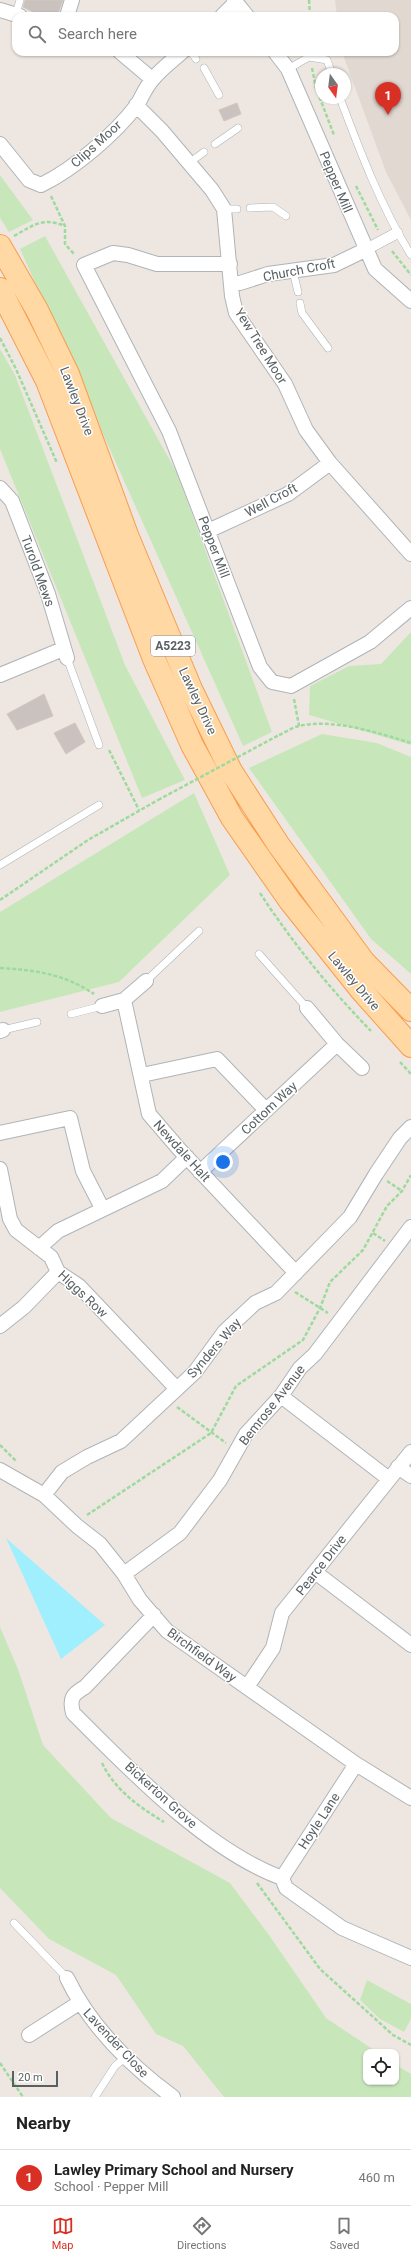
<!DOCTYPE html>
<meta charset="utf-8">
<style>
body{margin:0;font-family:Roboto,sans-serif;background:#f6f6f6;color:#222}
.controls{position:absolute;right:12px;bottom:12px;display:grid;overflow:hidden;border-radius:8px;box-shadow:0 1px 3px #0004}
.controls button{width:36px;height:36px;display:grid;place-items:center;padding:0;border:0;border-bottom:1px solid #e0e0e0;background:#fff;color:#222;font:20px sans-serif}
.compass{position:absolute;left:315px;top:68px;width:36px;height:36px;border-radius:50%;background:#fff;box-shadow:0 1px 3px #0004;rotate:166deg}
.scale{position:absolute;left:12px;bottom:10px;width:46px;box-sizing:border-box;padding-left:4px;border:2px solid #596063;border-top:0;font-size:11px;line-height:14px;white-space:nowrap;color:#596063;-webkit-text-stroke:3px #fff;paint-order:stroke}
.you{position:absolute;left:223px;top:1162px;width:14px;height:14px;margin:-10px;border:3px solid #fff;border-radius:50%;background:#1a73e8;box-shadow:0 0 0 6px #1a73e833}
.badge{display:grid;place-items:center;width:26px;height:26px;border-radius:50%;background:#d93025;color:#fff;font-size:13px;font-weight:700}
.pin{position:absolute;translate:-50% -33px;filter:drop-shadow(0 1px 2px #0008)}
.pin::after{content:'';position:absolute;top:21px;width:14px;height:12px;background:inherit;clip-path:polygon(0 0,100% 0,50% 100%)}
.list{margin:0;padding:0;list-style:none}
h2{display:flex;justify-content:space-between;align-items:center;height:52px;margin:0;padding:0 16px;font-size:17px}
h2 small{font-size:13px;font-weight:400;color:#767676}
.list li{display:grid;grid-template-columns:26px 1fr auto;gap:12px;align-items:center;box-sizing:border-box;height:56px;padding:0 16px;border-top:1px solid #e0e0e0}
.list b{display:block;font-size:15px;white-space:nowrap}
.list p{margin:0;font-size:13px;white-space:nowrap;color:#767676}
.list em{font-size:13px;font-style:normal;color:#767676}
.icon{flex:none;width:22px;height:22px;fill:none;stroke:currentColor;stroke-width:2;stroke-linecap:round;stroke-linejoin:round}
.map{position:relative;flex:none;width:411px;height:2097px;overflow:hidden}
.search{position:absolute;background:#fff;box-shadow:0 1px 3px #0004;left:12px;right:12px;top:12px;height:44px;display:flex;align-items:center;gap:10px;box-sizing:border-box;padding:0 14px;border-radius:12px;color:#767676;font-size:15px}
.sheet{height:108px;background:#fff}
nav{display:flex;justify-content:space-around;align-items:center;box-sizing:border-box;height:56px;border-top:1px solid #e0e0e0;background:#fff;font-size:11px;color:#767676}
nav a{display:grid;justify-items:center;gap:2px}
nav .on{color:#d93025}
.map>svg:first-child{display:block}
.education{fill:#e0d8d1}
.green{fill:#c7e7bb}
.water{fill:#9fefff}
.building{fill:#c9c2be;stroke:#d3c7bf}
.lines{fill:none;stroke-linecap:round;stroke-linejoin:round}
.service-casing{stroke:#afb4b8;stroke-width:8}
.pedestrian-casing{stroke:#afb4b8;stroke-width:12}
.minor-casing{stroke:#afb4b8;stroke-width:16}
.primary-casing{stroke:#fa9c4d;stroke-width:24}
.path{stroke:#9dda9d;stroke-width:2.5;stroke-dasharray:4 2;stroke-linecap:butt}
.service{stroke:#fff;stroke-width:7}
.pedestrian{stroke:#fff;stroke-width:11}
.minor{stroke:#fff;stroke-width:14}
.primary{stroke:#ffd8a4;stroke-width:22}
.path-bridge{stroke:#9dda9d;stroke-width:2.5;stroke-dasharray:4 2;stroke-linecap:butt}
.labels{text-anchor:middle;dominant-baseline:central;stroke-width:3;stroke-linejoin:round;paint-order:stroke}
.shield{fill:#fff;stroke:#8b9092;stroke-width:1}
.shield-label{font-size:12px;font-weight:bold;fill:#596063}
.street-label{font-size:13px;fill:#596063;stroke:#fff}
</style>
<div class="map">
<svg width="411" height="2097" viewBox="0 0 411 2097">
<rect width="100%" height="100%" fill="#eee7e1"/>
<!-- education -->
<path class="education" d="M335,0H411V220L386,172L342,52H395V16H337Z"/>
<!-- green -->
<path class="green" d="M0,175L33,220L9,232L0,218Z
M45,236L177,473L272,732L243,746L20,249Z
M0,349L15,375L125,665L185,780L142,798L0,449Z
M411,632V745L309,715L310,686L349,666L381,664Z
M322,734L377,743L411,757V974L371,939L249,768Z
M194,793L230,875L119,982L0,1012V912Z
M0,1627L18,1669L43,1745L111,1818L230,1883L269,1935L326,2018L377,2052H366V2082H396V2065L411,2074V2097H224L183,2046L156,2034L116,1975L49,1939L0,1888Z
M367,1980L411,2004V2019L404,2032L380,2019L360,2000Z"/>
<!-- water -->
<path class="water" d="M6,1538L105,1625L61,1659Z"/>
<!-- building -->
<path class="building" d="M25,0H63L57,16H41L23,7Z
M237,103L241,114L224,121L219,110Z
M44,694L53,716L17,730L7,714Z
M75,723L85,742L66,754L54,733Z"/>
<g class="lines">
<defs>
<path id="service" d="M16,14L20,0
M191,52L196,59
M204,68L219,95
M288,69L309,57L327,60L332,74
M340,98C360,151 381,207 411,255
M215,144L238,128
M189,163L204,152
M250,208L273,207L286,216
M224,209H237
M293,271L298,292
M300,303L302,313L328,348
M67,658L99,745
M0,865L99,805
M259,954L307,1008
M146,981L199,931
M71,1014L102,1006
M3,1030L37,1022
M14,1923L67,1978
M95,2097L115,2066L126,2057"/>
<path id="pedestrian" d="M365,250L397,233"/>
<path id="minor" d="M234,0L247,16
M0,10L20,16
M67,16L72,0
M222,16L236,2
M120,52L152,79
M275,52L288,69L375,269L411,301
M136,105L162,131L212,190L224,209L232,296L236,313L285,384L306,430L330,463L411,554
M0,144L29,180L41,185C74,169 115,134 137,105C142,97 146,86 153,79C161,69 172,61 182,52
M230,264H157L128,255L113,253L84,265L169,431L260,667L272,682L291,686L370,642L411,608
M231,283H240L268,274L334,265L365,250
M0,488L12,501L48,594L67,658
M208,531L288,494L330,463
M0,675L63,649
M146,981L124,1000L149,1114L179,1149L296,1273
M102,1006L124,1000
M307,1008L337,1044L362,1068
M0,1031L3,1030
M142,1075L217,1059L266,1110
M0,1133L70,1118L83,1171L102,1208
M0,1169L10,1219L16,1230L51,1257L58,1272L79,1286L177,1389
M200,1172L337,1044
M39,1248L58,1231L162,1181L187,1157
M0,1326L24,1307L58,1272
M281,1396L389,1479
M398,1467L411,1476
M0,1470L44,1495L77,1526L100,1544L124,1574L140,1600L167,1631L356,1764L411,1798
M44,1495L62,1472L87,1457L121,1441L195,1372L225,1331L255,1303L276,1293L350,1217L376,1174L400,1138L411,1127
M315,1572L411,1645
M124,1574L180,1533L220,1480L246,1434L281,1396L300,1368L315,1354L411,1227
M154,1615L85,1687C73,1694 69,1698 73,1713C130,1770 206,1850 282,1878L286,1888L342,1928L411,1958
M247,1687L273,1648L282,1613L411,1452
M282,1878L356,1764
M67,1978C90,2026 131,2066 173,2097
M29,2035L79,2003"/>
<path id="primary" d="M0,246L37,310L68,374L127,535L191,689L231,771L278,844L364,962L411,1010
M0,289L47,381L154,659L192,745L232,818L290,901L361,990L411,1046"/>
</defs>
<!-- service casing -->
<use href="#service" class="service-casing"/>
<!-- pedestrian casing -->
<use href="#pedestrian" class="pedestrian-casing"/>
<!-- minor casing -->
<use href="#minor" class="minor-casing"/>
<!-- primary casing -->
<use href="#primary" class="primary-casing"/>
<!-- path -->
<path class="path" d="M309,0L310,16
M312,68L316,88L334,135
M356,186L378,230
M51,196L65,226V244L74,254
M14,236C34,225 42,217 65,226
M392,251L411,275
M0,338L16,369L57,463
M294,699L299,726
M279,735C286,732 293,727 299,726C333,718 379,733 411,743
M109,750L139,810
M260,893C292,942 330,989 371,1031
M0,900L88,840L158,800
M0,968C36,970 64,974 94,994
M400,1062L411,1074
M387,1181L402,1191
M373,1233L385,1241
M295,1292L328,1313
M177,1407L226,1443
M0,1445L17,1462
M87,1515L211,1433L236,1386L303,1340L320,1308L330,1282L363,1250L387,1206L402,1191L411,1175
M102,1763C115,1790 139,1807 164,1822
M257,1883L320,1969L393,2035L411,2045
M0,2063L23,2097"/>
<!-- service -->
<use href="#service" class="service"/>
<!-- pedestrian -->
<use href="#pedestrian" class="pedestrian"/>
<!-- minor -->
<use href="#minor" class="minor"/>
<!-- primary -->
<use href="#primary" class="primary"/>
<!-- path-bridge -->
<path class="path-bridge" d="M158,800L279,735"/>
</g>
<g class="labels">
<!-- shield labels -->
<rect class="shield" x="151" y="636" width="44" height="20" rx="3"/>
<g class="shield-label">
<text x="173" y="646">A5223</text>
</g>
<!-- street labels -->
<g class="street-label">
<text transform="translate(96 144) rotate(-42)">Clips Moor</text>
<text transform="translate(336 182) rotate(67)">Pepper Mill</text>
<text transform="translate(299 270) rotate(-11)">Church Croft</text>
<text transform="translate(261 346) rotate(58)">Yew Tree Moor</text>
<text transform="translate(77 401) rotate(69)">Lawley Drive</text>
<text transform="translate(271 500) rotate(-28)">Well Croft</text>
<text transform="translate(214 547) rotate(69)">Pepper Mill</text>
<text transform="translate(38 571) rotate(70)">Turold Mews</text>
<text transform="translate(198 701) rotate(65)">Lawley Drive</text>
<text transform="translate(354 981) rotate(50)">Lawley Drive</text>
<text transform="translate(269 1108) rotate(-43)">Cottom Way</text>
<text transform="translate(182 1151) rotate(48)">Newdale Halt</text>
<text transform="translate(83 1294) rotate(43)">Higgs Row</text>
<text transform="translate(214 1348) rotate(-49)">Synders Way</text>
<text transform="translate(272 1405) rotate(-52)">Bemrose Avenue</text>
<text transform="translate(321 1565) rotate(-52)">Pearce Drive</text>
<text transform="translate(202 1655) rotate(36)">Birchfield Way</text>
<text transform="translate(161 1795) rotate(42)">Bickerton Grove</text>
<text transform="translate(319 1821) rotate(-57)">Hoyle Lane</text>
<text transform="translate(116 2043) rotate(47)">Lavender Close</text>
</g>
</g>
</svg>
<div class="controls">
<button><svg class="icon" aria-label="locate" viewBox="0 0 24 24"><circle cx="12" cy="12" r="6"/><path d="M12 2v4M12 18v4M2 12h4M18 12h4"/></svg></button>
</div>
<svg class="compass" viewBox="-18 -18 36 36"><path d="M0-13l5 13h-10z" fill="#e53935"/><path d="M0 13l5-13h-10z" fill="#767676"/></svg>
<div class="scale">20 m</div>
<div class="you"></div>
<div class="pin badge" style="left:388px;top:115px">1</div>
<div class="search"><svg class="icon" aria-label="search" viewBox="0 0 24 24"><circle cx="10" cy="10" r="6"/><path d="M15 15l6 6"/></svg>Search here</div>
</div>
<section class="sheet">
<h2>Nearby<small></small></h2>
<ul class="list">
<li><span class="badge">1</span><div><b>Lawley Primary School and Nursery</b><p>School · Pepper Mill</p></div><em>460 m</em></li>
</ul>
</section>
<nav>
<a class="on"><svg class="icon" aria-label="map" viewBox="0 0 24 24"><path d="M3 6l6-2 6 2 6-2v14l-6 2-6-2-6 2zM9 4v14M15 6v14"/></svg>Map</a>
<a><svg class="icon" aria-label="directions" viewBox="0 0 24 24"><path d="M12 3l9 9-9 9-9-9zM9 14v-3h6M13 9l2 2-2 2"/></svg>Directions</a>
<a><svg class="icon" aria-label="saved" viewBox="0 0 24 24"><path d="M7 4h10v16l-5-4-5 4z"/></svg>Saved</a>
</nav>
